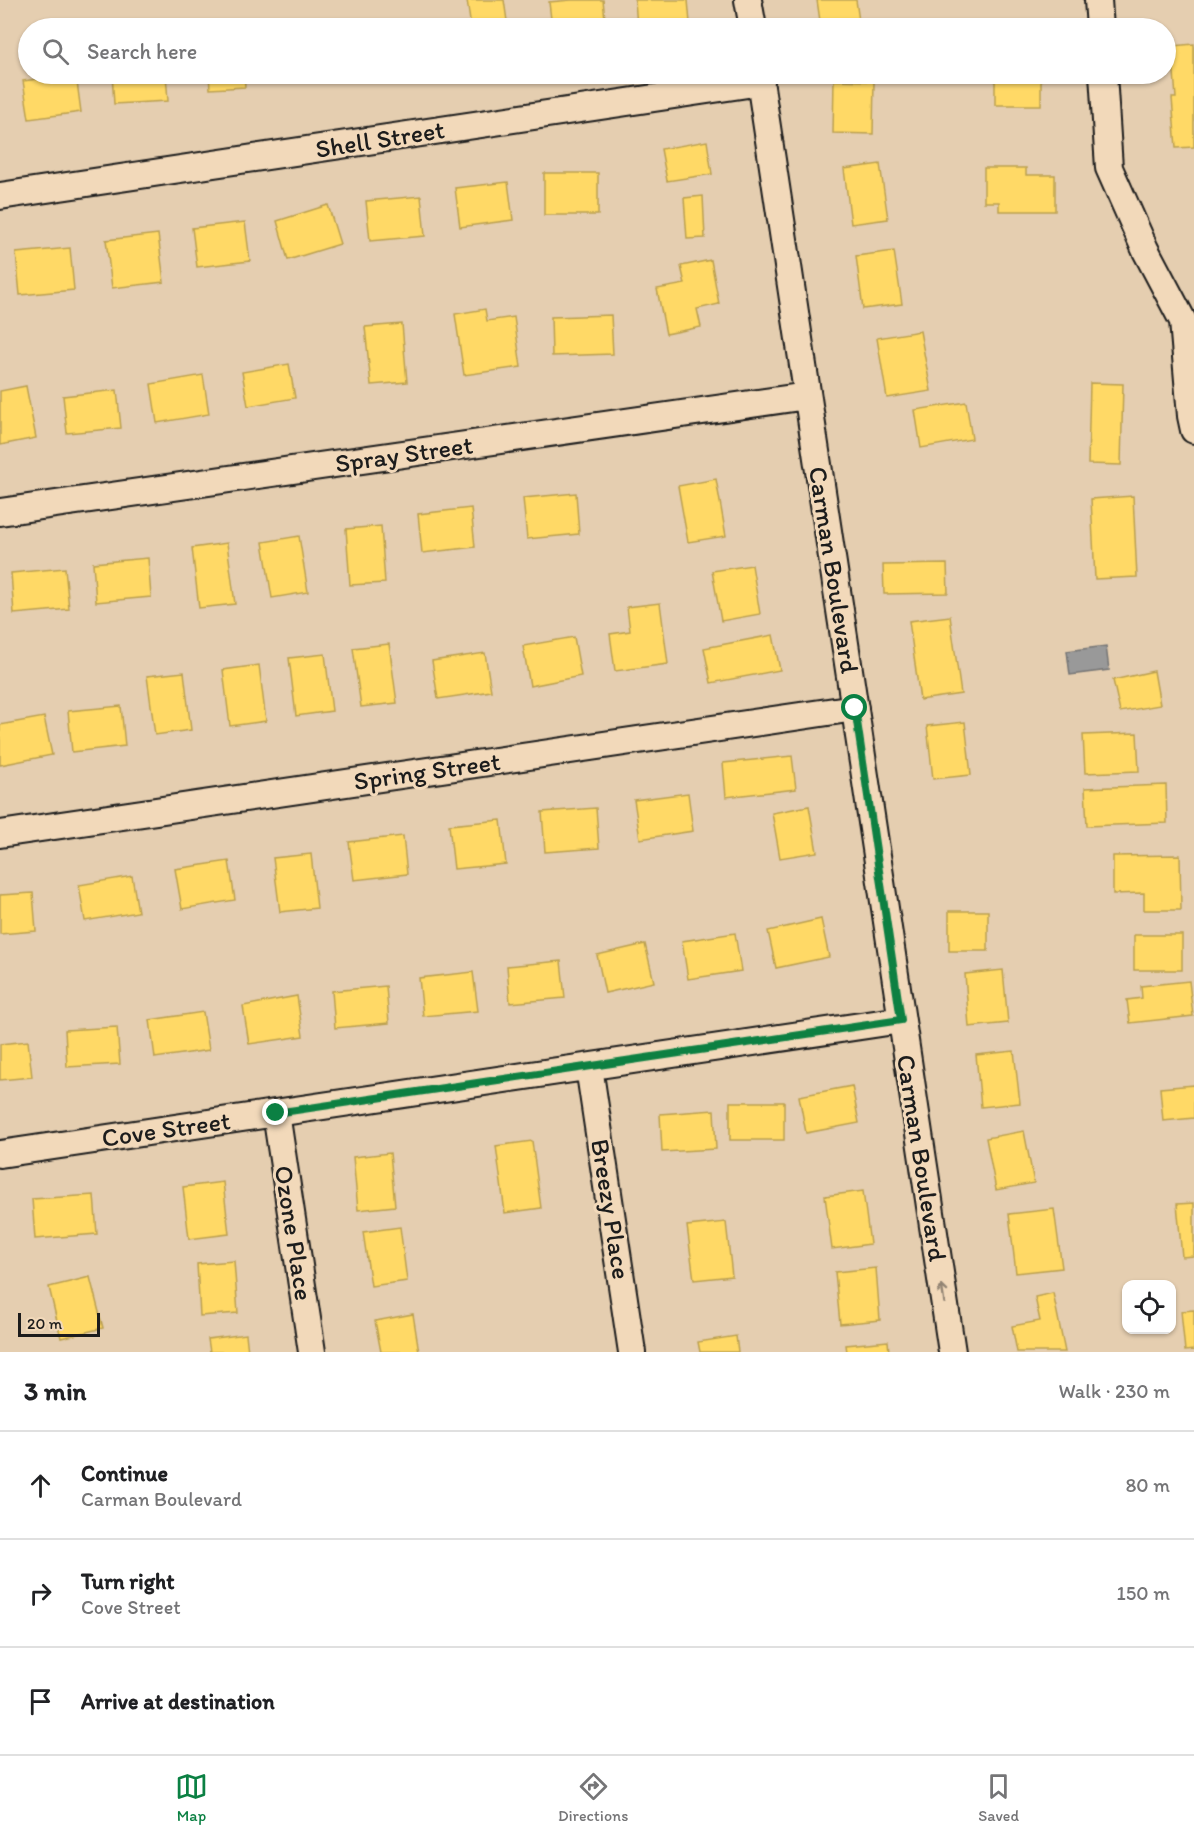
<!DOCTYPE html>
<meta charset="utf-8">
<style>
body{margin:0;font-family:Itim,sans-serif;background:#f2f2f2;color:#202124}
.controls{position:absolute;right:18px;bottom:18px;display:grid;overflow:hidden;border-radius:12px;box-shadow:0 2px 4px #0004}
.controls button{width:54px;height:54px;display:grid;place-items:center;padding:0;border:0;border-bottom:2px solid #e0e0e0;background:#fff;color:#202124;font:30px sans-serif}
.scale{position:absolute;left:18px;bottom:15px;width:82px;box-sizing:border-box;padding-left:6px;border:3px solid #1c1c1c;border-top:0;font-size:16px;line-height:21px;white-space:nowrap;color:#1c1c1c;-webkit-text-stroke:4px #f2d9ba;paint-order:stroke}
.stop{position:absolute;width:18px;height:18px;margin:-14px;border:4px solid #0b8043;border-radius:50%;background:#fff}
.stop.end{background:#0b8043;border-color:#fff;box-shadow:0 2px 6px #0008}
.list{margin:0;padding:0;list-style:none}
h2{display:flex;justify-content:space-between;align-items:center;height:78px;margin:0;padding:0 24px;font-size:26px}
h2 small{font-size:20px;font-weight:400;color:#757577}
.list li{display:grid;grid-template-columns:39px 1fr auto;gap:18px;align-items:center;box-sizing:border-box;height:108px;padding:0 24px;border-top:2px solid #e0e0e0}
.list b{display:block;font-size:22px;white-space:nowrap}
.list p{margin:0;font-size:20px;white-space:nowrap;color:#757577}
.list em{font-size:20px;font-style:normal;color:#757577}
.icon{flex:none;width:33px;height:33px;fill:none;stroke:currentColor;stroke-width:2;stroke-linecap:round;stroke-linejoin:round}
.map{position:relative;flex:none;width:1194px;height:1352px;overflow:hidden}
.search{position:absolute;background:#fff;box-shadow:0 2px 4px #0004;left:18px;right:18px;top:18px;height:66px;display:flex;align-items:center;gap:15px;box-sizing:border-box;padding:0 21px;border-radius:33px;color:#757577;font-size:22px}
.sheet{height:402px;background:#fff}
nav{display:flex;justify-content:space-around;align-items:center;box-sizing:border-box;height:84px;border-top:2px solid #e0e0e0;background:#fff;font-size:16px;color:#757577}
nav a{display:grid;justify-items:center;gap:3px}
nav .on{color:#0b8043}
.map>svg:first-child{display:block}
.homes{fill:#ffd966;stroke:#bba050;stroke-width:1.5}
.industry{fill:#999;stroke:#747474;stroke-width:1.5}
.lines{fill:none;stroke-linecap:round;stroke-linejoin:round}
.minor-casing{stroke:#1c1c1c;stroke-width:30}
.minor{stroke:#f2d9ba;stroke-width:26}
.oneway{stroke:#928473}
.route{stroke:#0b8043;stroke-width:8}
.labels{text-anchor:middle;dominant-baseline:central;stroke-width:6;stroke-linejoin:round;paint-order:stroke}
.street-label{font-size:26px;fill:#1c1c1c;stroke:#f2d9ba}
</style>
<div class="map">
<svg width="1194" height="1352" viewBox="0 0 1194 1352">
<rect width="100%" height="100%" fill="#e5ceb0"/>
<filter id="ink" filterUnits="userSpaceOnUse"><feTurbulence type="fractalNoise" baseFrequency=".0167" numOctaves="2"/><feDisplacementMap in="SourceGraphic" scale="12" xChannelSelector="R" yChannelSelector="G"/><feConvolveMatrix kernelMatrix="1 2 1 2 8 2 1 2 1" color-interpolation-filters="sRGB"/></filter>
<g filter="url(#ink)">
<!-- homes -->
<path class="homes" d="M467,0H504L508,28H471Z
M571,0H603L606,28H552L549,2Z
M635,0H688L690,23L637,27Z
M817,0H856L860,28H821Z
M427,24L428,28H374Z
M1194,44V147L1176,148L1172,98H1176L1172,46Z
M76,74L81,112L29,119L23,81Z
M112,74H166L168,101L114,104Z
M209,74H244L245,87L210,89Z
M289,74H344L290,81Z
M995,74H1041V105H995Z
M834,80L874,81L873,134L833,133Z
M707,141L712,174L667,181L661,149Z
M880,164L888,219L851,224L844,169Z
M984,168H1026V175H1055V211H999V202H984Z
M544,173H598V215H544Z
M508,182L513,220L460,227L455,188Z
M421,196L425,236L370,241L366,201Z
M703,196L705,238L687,239L684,198Z
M328,205L340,244L288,260L277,221Z
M245,222L250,261L197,267L192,228Z
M158,234L164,282L112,288L106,240Z
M70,248L74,290L20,295L16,253Z
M894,251L902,304L863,309L856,256Z
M711,260L719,304L697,309L701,327L666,334L657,289L685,284L681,266Z
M485,309L487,321L514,317L521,367L464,375L455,314Z
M611,315L613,354L552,356L551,317Z
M402,324L407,382L371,385L365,327Z
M920,331L931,391L887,398L877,338Z
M289,364L295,398L248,406L242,372Z
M203,375L209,414L157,423L151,384Z
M1090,383L1123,384L1121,465L1088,464Z
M26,386L36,438L0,445V391Z
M117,390L121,428L67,433L63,396Z
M966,402L972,439L921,448L915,410Z
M716,479L726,536L688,542L678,486Z
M576,493L579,534L527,539L523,498Z
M1133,496L1137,577L1095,579L1091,499Z
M471,508L475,547L422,553L418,514Z
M381,526L385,583L350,585L346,529Z
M299,536L308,592L272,598L263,542Z
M227,543L235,604L199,608L192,548Z
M148,558L151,597L96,602L93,563Z
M947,564L948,593L884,594L883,565Z
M752,565L760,614L721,621L712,571Z
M65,568L69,609L14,614L11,573Z
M660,603L668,664L615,671L610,634L630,631L627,607Z
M950,616L961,694L920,700L909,621Z
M773,635L780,670L711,683L704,648Z
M574,637L581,676L530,686L523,646Z
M389,644L397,703L361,707L353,648Z
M485,653L491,691L438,699L432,661Z
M325,654L332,711L296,716L289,658Z
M259,665L266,721L230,726L223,670Z
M1154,671L1160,705L1120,712L1113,680Z
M184,672L191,730L155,735L147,676Z
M121,706L125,746L72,752L68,711Z
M44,717L52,755L0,765V725Z
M965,722L971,775L933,779L927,726Z
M1137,733L1139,771L1085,773L1083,735Z
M792,756L796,789L726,797L723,763Z
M1166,785L1167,823L1087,826L1085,788Z
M688,793L693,831L640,839L634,800Z
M809,806L817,852L780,858L772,813Z
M596,808L599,848L545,852L542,812Z
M501,820L506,864L454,869L449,825Z
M403,836L407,874L354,880L349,842Z
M311,854L317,908L280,912L273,858Z
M1180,855L1181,910H1144V893L1113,894V856Z
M229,861L235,900L182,909L175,869Z
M132,876L138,912L85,921L79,885Z
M33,893L36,931L0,934V895Z
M949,911H988V951H949Z
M821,919L829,957L776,968L768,931Z
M735,933L741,971L688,979L682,941Z
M1134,935H1182V970H1134Z
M645,944L654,982L605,993L597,955Z
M561,961L565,998L510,1003L507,966Z
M1003,970L1008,1023L969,1027L965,974Z
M473,972L478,1011L423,1016L419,978Z
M1189,981L1193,1016L1130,1023L1127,1000L1142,998L1141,986Z
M386,986L389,1023L335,1028L332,991Z
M297,996L303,1036L249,1044L243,1006Z
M203,1012L209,1050L155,1058L150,1020Z
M117,1027L120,1064L67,1067L65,1030Z
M28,1041L32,1077L0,1080V1044Z
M1014,1051L1020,1103L981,1107L976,1055Z
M1194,1085V1118L1163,1121L1160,1088Z
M852,1086L859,1123L806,1133L799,1096Z
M730,1102H784V1140H730Z
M714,1110L716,1149L662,1152L660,1114Z
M1024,1131L1034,1183L996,1190L986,1138Z
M532,1141L541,1208L505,1213L496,1146Z
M390,1153L395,1206L358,1210L353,1157Z
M223,1182L229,1234L189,1239L183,1187Z
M863,1191L870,1244L832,1249L825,1196Z
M94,1195L97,1234L35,1239L32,1199Z
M1194,1203V1256L1182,1257L1177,1204Z
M1054,1209L1062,1268L1016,1273L1009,1214Z
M726,1222L732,1276L694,1280L687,1226Z
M400,1227L407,1281L371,1286L363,1232Z
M234,1261L238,1313L200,1316L197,1264Z
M876,1268L880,1320L840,1324L835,1272Z
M90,1277L103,1328L61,1338L49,1287Z
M1053,1293L1065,1352H1017L1012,1326L1040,1321L1035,1297Z
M1194,1310V1350L1185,1351L1181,1311Z
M413,1314L419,1352H381L375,1321Z
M246,1334L248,1352H210L208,1339Z
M736,1336L738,1352H700L698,1342Z
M888,1341L889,1352H847L846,1345Z"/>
<!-- industry -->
<path class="industry" d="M1106,646L1109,670L1070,675L1067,651Z"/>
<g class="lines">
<defs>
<path id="minor" d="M748,0L753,28
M1098,0L1100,28
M759,74L952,1352
M1103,74L1109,168L1145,249L1183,321L1191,416L1194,430
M0,196L761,82
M0,512L807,396
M0,834L855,708
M589,1067L632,1352
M276,1113L312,1352
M0,1154L901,1020"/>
</defs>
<!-- minor casing -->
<use href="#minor" class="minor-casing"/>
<!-- minor -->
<use href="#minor" class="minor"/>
</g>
<!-- one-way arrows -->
<defs><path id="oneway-shaft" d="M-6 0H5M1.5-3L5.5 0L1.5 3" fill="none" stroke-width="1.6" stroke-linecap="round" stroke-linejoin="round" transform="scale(1.5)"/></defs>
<use class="oneway" href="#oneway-shaft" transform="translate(943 1294) rotate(-99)"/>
</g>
<g class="lines" filter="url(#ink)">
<!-- route -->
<path class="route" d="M276,1113L901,1020L855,708"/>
</g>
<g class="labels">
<!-- street labels -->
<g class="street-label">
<text transform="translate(380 139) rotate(-9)">Shell Street</text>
<text transform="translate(404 454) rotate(-8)">Spray Street</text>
<text transform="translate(834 570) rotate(81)">Carman Boulevard</text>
<text transform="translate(427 771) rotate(-8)">Spring Street</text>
<text transform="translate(166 1129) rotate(-8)">Cove Street</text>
<text transform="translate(922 1158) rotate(81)">Carman Boulevard</text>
<text transform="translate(611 1209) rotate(81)">Breezy Place</text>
<text transform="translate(294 1233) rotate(81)">Ozone Place</text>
</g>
</g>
</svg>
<div class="controls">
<button><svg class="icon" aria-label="locate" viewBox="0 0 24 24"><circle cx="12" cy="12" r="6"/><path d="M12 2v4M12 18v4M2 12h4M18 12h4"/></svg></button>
</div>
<div class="scale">20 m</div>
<div class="stop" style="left:855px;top:708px"></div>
<div class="stop end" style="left:276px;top:1113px"></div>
<div class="search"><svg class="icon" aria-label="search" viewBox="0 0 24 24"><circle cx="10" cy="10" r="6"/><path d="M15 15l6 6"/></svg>Search here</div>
</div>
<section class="sheet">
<h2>3 min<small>Walk · 230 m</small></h2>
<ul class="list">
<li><svg class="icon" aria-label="ahead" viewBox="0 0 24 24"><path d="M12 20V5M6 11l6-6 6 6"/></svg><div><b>Continue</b><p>Carman Boulevard</p></div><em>80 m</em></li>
<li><svg class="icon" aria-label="right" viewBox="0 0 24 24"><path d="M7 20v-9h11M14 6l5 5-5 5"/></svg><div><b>Turn right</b><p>Cove Street</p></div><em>150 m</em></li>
<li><svg class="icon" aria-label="arrive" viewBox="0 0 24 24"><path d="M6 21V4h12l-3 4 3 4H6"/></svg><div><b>Arrive at destination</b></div></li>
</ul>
</section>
<nav>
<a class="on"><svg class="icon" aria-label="map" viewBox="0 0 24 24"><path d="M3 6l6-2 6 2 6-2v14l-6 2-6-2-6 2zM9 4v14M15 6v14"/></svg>Map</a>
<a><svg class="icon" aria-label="directions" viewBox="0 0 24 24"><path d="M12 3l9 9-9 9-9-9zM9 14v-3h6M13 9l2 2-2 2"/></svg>Directions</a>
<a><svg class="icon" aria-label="saved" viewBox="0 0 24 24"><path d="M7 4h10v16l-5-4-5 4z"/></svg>Saved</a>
</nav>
